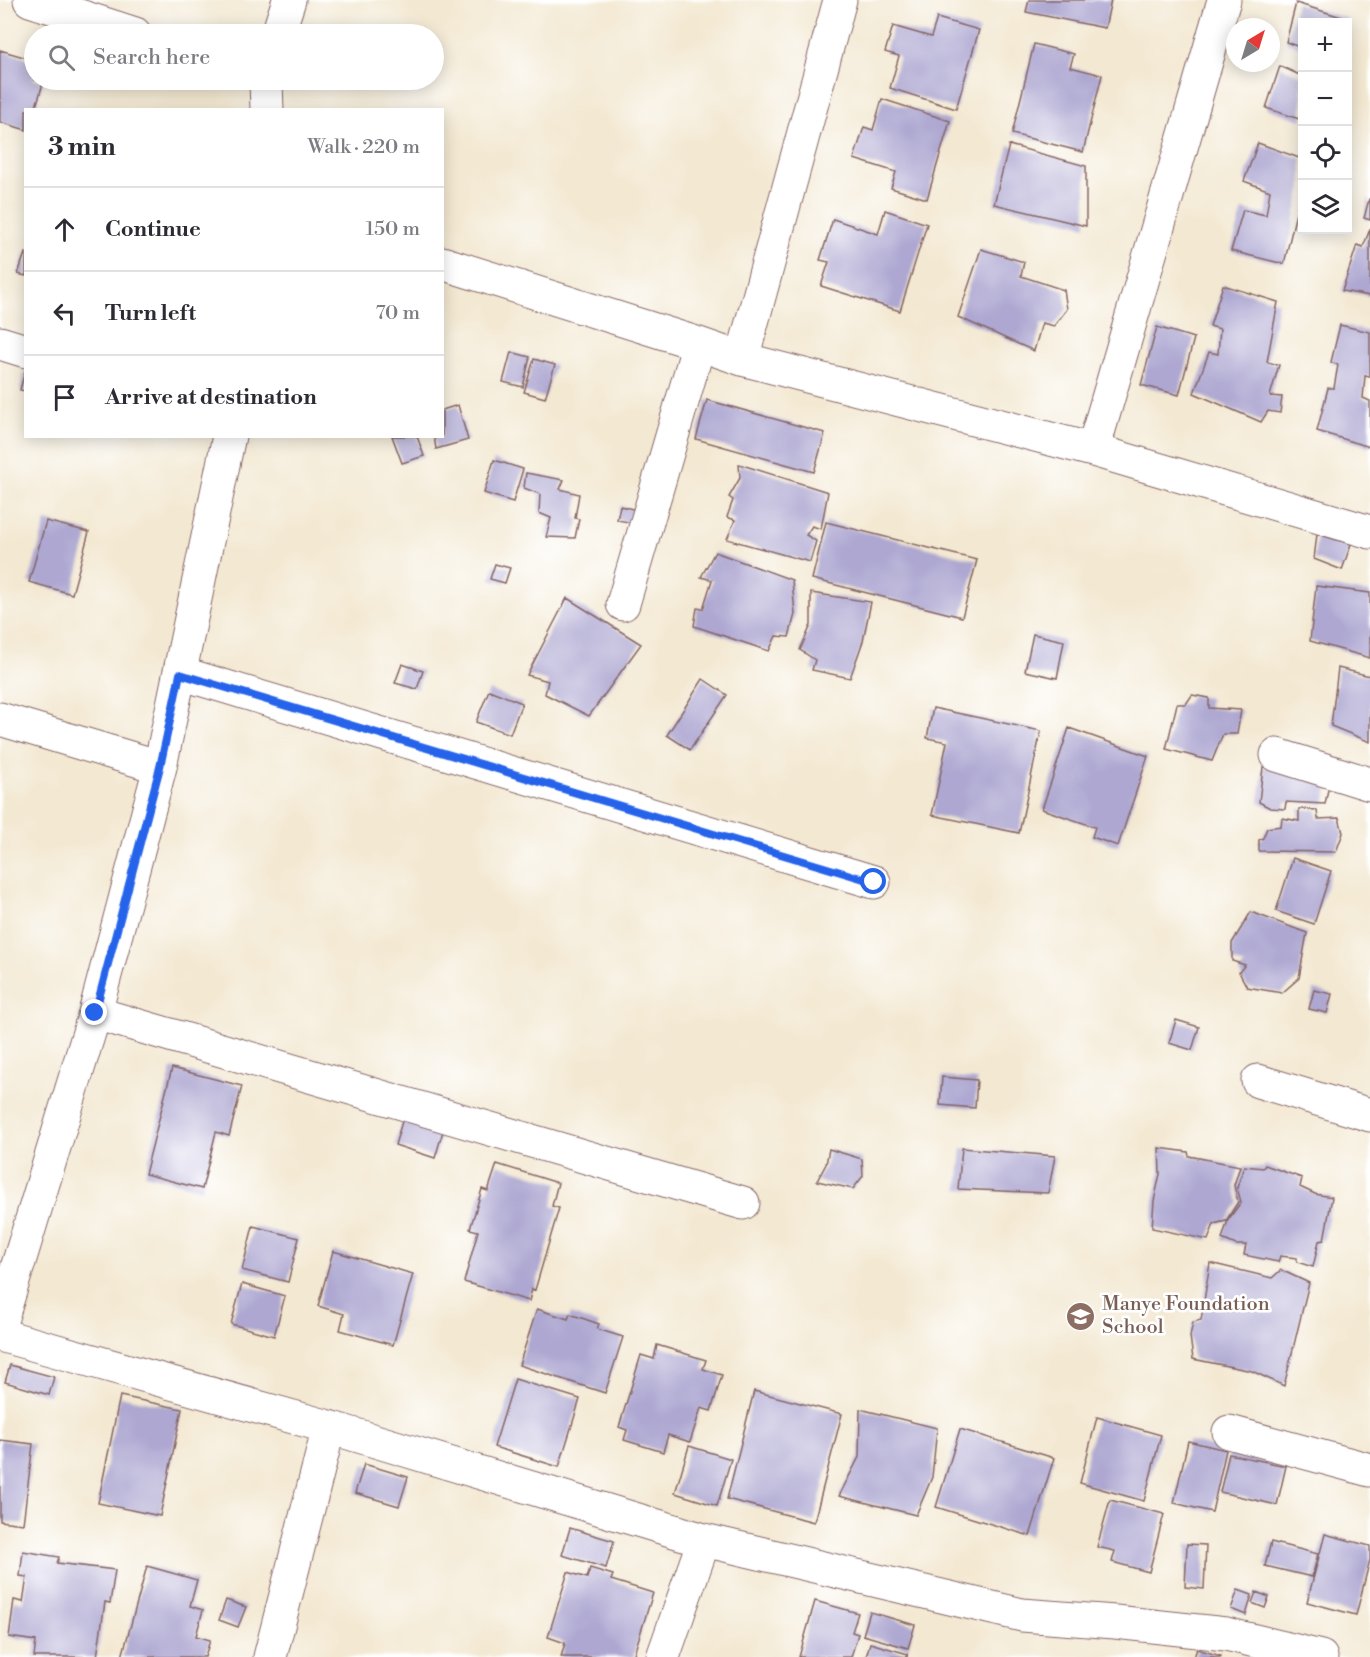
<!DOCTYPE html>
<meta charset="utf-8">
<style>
body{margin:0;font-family:"Libre Bodoni",serif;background:#f7f7f7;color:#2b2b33}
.controls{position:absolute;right:18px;top:18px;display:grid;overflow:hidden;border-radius:0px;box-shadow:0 3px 15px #0003}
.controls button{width:54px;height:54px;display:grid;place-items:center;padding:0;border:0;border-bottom:2px solid #e1e1e2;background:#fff;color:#2b2b33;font:30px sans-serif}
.compass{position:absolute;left:1226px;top:18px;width:54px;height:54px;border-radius:50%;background:#fff;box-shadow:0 3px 15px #0003;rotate:38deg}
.stop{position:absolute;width:18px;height:18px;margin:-14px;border:4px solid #2563eb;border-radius:50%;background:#fff}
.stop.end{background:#2563eb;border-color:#fff;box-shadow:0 2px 6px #0008}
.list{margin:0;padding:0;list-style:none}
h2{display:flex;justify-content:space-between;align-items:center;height:78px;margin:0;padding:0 24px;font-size:26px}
h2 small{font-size:20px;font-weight:400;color:#7c7c81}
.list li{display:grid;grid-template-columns:39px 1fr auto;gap:18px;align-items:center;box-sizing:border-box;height:84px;padding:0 24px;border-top:2px solid #e1e1e2}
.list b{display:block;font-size:22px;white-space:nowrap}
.list em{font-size:20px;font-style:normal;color:#7c7c81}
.icon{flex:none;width:33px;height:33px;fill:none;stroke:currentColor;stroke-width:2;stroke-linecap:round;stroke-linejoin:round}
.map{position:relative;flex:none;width:1370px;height:1657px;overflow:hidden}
.search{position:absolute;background:#fff;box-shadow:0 3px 15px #0003;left:24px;top:24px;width:420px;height:66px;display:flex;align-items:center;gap:15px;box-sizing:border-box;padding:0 21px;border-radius:33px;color:#7c7c81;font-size:22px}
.panel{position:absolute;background:#fff;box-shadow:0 3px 15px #0003;left:24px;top:108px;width:420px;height:330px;border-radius:0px}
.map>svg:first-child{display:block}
.building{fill:#ada7d1}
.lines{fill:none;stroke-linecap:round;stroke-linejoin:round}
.minor-casing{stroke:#856565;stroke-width:35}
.minor{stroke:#fff;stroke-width:33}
.route{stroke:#2563eb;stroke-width:8}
.labels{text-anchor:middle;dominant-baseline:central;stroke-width:5;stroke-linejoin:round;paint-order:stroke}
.education-label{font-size:20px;fill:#785e54;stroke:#fff;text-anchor:start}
</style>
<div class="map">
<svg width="1370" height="1657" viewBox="0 0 1370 1657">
<rect width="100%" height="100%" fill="#fff"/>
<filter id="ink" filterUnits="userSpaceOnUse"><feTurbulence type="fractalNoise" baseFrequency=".0167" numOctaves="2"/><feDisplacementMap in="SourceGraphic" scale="12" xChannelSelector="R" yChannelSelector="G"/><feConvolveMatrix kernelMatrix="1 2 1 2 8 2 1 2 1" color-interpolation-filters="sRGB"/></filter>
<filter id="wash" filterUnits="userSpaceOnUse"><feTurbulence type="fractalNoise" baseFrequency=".008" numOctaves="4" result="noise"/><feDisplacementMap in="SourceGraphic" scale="24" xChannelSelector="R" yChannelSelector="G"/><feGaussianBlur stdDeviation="1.35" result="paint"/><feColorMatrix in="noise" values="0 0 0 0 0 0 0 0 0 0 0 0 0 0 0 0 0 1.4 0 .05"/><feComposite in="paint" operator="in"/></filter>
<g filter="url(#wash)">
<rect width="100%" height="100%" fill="#f3e8d1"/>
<g id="blocks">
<!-- building -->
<path class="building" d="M1029,0H1111L1105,28L1026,12Z
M1296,3L1348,19L1347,22H1302V48L1286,42Z
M937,18L979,30L956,109L890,88L899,56L885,52L893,26L931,37Z
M1034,44L1074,54L1070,67L1102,75L1083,152L1012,134Z
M0,50L34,60V80H44L35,110H26V130L0,122Z
M1280,66L1302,76V120L1266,108Z
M882,99L950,121L927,199L891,188L896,172L854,159L864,127L873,130Z
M1258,143L1302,159V188L1284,264L1231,251L1243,210L1266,215L1270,191L1244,181Z
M1009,145L1086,166V226L994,204Z
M1369,199H1370V220L1364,218Z
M885,210L927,224L900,311L821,286L829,262L820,260L833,219L878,234Z
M1370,229V296L1342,291L1357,245L1363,247Z
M981,249L1024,262L1021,276L1064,290L1067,309L1054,326L1042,323L1034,351L958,317Z
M25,253H26V276L18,274Z
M1223,285L1278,302L1267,362L1279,365L1270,396L1282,397L1280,413L1268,411L1261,422L1194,393L1209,352L1218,354L1220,329L1210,326Z
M1340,325L1370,332V377L1365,376L1363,398L1370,401V447L1317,431L1328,388H1334L1338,365L1331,362Z
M1157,327L1194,338L1179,395L1141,385Z
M511,352L530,357L523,387L503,382Z
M534,359L555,365L545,398L524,392Z
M25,371H26V391L20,390Z
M707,400L825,433L814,472L696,439Z
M458,405L468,440L436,449L434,436H442V410Z
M392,436H417L424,456L402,463Z
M494,460L523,469L513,502L484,493Z
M739,464L828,492L821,529L812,526L806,535L816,541L810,562L727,539L735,520L727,517L733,500L729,497L740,478Z
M526,473L564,480L560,489L579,494L575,518L579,519L575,538L546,537L551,518L539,513L540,494L524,488Z
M620,506L637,510L634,523L617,520Z
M46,521L89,532L72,594L29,582Z
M826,522L977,560L962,617L812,579Z
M1317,534L1351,544L1342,570L1314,559Z
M715,552L792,580L795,614L789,637L776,636L769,651L694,626L697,608L703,609L712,580L701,577Z
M495,564L510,568L505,583L490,579Z
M1316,586L1370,593V658L1310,641Z
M811,593L871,602L863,641L850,678L812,670L815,660L800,650L811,625Z
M567,598L641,644L589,716L545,694L548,681L527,675Z
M1033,634L1064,641L1057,678L1025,671Z
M402,664L423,671L417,689L395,683Z
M1338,668L1370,676V742L1331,726Z
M703,679L727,695L690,750L667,735Z
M489,690L522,703L510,734L476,722Z
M1192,695L1209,698V708L1241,710L1237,734H1223L1212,761L1166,749L1177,704H1186Z
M933,708L1041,731L1019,833L932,815L947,742L927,738Z
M1069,728L1148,756L1118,846L1092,837L1095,827L1042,809Z
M1263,767L1317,773L1329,785L1325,804L1286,802L1285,809L1270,808L1259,802Z
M1299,809L1317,810L1318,819L1339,818L1343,833L1336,852L1259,851V840L1263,838L1267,828L1281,826L1282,818L1299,821Z
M1293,858L1331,871L1314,924L1276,911Z
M1251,912L1307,933L1299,978L1282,993L1247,987L1239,972L1245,965L1232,961V943Z
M1314,990L1332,994L1327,1013L1309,1009Z
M1176,1020L1199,1027L1192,1050L1169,1043Z
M172,1068L242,1086L229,1136L216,1132L202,1189L145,1174Z
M942,1077L977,1080L975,1108L940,1105Z
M406,1108L446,1121L435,1158L395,1145Z
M962,1148L1055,1156L1048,1193L958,1189Z
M1159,1148L1188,1152L1189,1156L1240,1166L1234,1185L1238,1202L1226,1221L1214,1224L1208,1240L1152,1228L1154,1201L1160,1174Z
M829,1149L862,1159L863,1176L853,1189L817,1181L826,1164Z
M497,1164L558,1183L552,1206L559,1208L535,1290L532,1289L529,1301L464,1282L478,1231L470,1229L482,1189L488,1191Z
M1265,1165L1302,1178L1300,1187L1315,1194L1332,1197L1324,1240L1319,1241L1313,1267L1297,1262V1258L1280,1256L1278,1262L1244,1255L1246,1245H1236L1222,1239L1228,1220L1241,1202L1237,1188L1244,1166L1263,1168Z
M253,1226L299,1238L288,1282L242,1270Z
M333,1251L413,1274L393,1345L340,1330L344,1314L318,1306Z
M1210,1263L1272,1278L1281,1270L1309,1283L1284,1386L1252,1371L1193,1359L1190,1336L1193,1322L1201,1320Z
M242,1284L285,1296L274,1336L231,1324Z
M537,1309L568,1319L570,1314L599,1324L597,1329L623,1337L605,1393L519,1365Z
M657,1345L706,1360L703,1369L722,1375L711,1411L701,1408L690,1442L668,1435L663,1452L624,1440L627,1430L619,1427L641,1355L654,1359Z
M10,1365L54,1377L49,1395L5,1382Z
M515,1379L580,1399L559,1467L494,1447Z
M754,1391L842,1414L814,1522L727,1499Z
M120,1396L182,1409L160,1516L98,1503Z
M860,1409L937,1428L932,1477L916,1515L839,1496L859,1457Z
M1097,1417L1161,1435L1144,1501L1080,1483Z
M960,1429L1054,1458L1030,1536L936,1507Z
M0,1440L33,1444L23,1524L0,1521Z
M1188,1441L1226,1450L1212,1512L1174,1503Z
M689,1446L731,1459L717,1506L675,1493Z
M1229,1454L1286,1466L1277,1505L1220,1492Z
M364,1464L408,1477L399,1506L355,1493Z
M1110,1500L1164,1514L1149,1572L1112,1562L1115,1551L1097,1547Z
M570,1528L614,1541L606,1568L562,1555Z
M1325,1534L1370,1546V1560L1356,1615L1307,1602Z
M1271,1542L1318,1554L1312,1577L1265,1566Z
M1187,1544L1206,1545L1204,1589L1185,1587Z
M23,1551L59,1557L57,1563L115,1570L110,1603L105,1602L97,1657H34L36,1641L9,1637L14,1600L23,1602L27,1577L20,1576Z
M147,1566L197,1580L190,1606L203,1610L196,1636L210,1640L205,1657H122Z
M590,1568L613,1575L611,1580L653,1593L633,1657H561L565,1643L548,1637L568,1572L587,1578Z
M1238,1590L1252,1595L1246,1615L1231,1609Z
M1256,1592L1269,1597L1265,1608L1252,1603Z
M226,1600L246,1607L238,1627L219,1620Z
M815,1601L858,1613L852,1632L858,1634L851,1657H799Z
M870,1612L915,1625L908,1648L863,1635Z
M870,1643L908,1654L907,1657H866Z
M1197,1649L1221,1656L1220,1657H1194Z"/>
</g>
</g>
<g filter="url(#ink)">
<use href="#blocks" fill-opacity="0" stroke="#856565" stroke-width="1.5"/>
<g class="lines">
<defs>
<path id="minor" d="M30,0L135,34
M278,34L289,0
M266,80L267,110
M442,263L699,344L742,359L1093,450L1370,532
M0,343L26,351
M742,359L840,0
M1093,450L1224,0
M623,604L699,344
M180,673L874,882
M0,719L160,767
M1277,755L1370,784
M95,1013L743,1203
M1258,1081L1370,1115
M0,1324L95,1013L160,767L229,436
M0,1335L329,1427L704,1540L1022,1615L1115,1622L1226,1634L1321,1657
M1229,1432L1370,1470
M270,1657L329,1427
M663,1657L704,1540"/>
</defs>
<!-- minor casing -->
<use href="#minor" class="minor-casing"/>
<!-- minor -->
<use href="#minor" class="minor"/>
</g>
</g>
<g class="lines" filter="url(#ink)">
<!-- route -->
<path class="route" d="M95,1013L160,767L180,674L874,882"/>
</g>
<!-- icons -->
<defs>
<symbol id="school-disc" viewBox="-11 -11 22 22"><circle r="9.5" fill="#8d6e63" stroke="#fff"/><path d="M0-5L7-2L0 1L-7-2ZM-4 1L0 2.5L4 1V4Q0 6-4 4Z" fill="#fff"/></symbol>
</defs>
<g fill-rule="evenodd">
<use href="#school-disc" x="1064" y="1300" width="33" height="33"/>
</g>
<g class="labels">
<!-- education labels -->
<g class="education-label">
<text x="1102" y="1304">Manye Foundation<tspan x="1102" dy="23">School</tspan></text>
</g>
</g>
</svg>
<div class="controls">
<button>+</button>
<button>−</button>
<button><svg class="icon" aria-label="locate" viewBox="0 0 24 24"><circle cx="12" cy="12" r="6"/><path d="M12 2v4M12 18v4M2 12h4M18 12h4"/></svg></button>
<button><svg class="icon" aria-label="layers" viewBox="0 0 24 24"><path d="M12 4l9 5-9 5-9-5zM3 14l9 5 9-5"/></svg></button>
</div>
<svg class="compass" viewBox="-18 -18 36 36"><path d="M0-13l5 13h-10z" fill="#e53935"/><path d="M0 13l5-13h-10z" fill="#7c7c81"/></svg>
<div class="stop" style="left:874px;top:882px"></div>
<div class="stop end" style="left:95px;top:1013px"></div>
<div class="search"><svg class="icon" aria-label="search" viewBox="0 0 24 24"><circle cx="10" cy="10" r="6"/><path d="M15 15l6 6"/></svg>Search here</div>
<section class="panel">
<h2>3 min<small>Walk · 220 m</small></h2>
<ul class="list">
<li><svg class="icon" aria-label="ahead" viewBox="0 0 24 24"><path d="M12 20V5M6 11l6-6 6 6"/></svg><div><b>Continue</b></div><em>150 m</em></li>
<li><svg class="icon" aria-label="left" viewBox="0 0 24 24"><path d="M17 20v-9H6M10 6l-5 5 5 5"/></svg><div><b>Turn left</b></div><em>70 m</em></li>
<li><svg class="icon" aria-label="arrive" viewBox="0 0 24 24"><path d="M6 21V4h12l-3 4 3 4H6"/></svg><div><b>Arrive at destination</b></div></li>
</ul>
</section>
</div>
